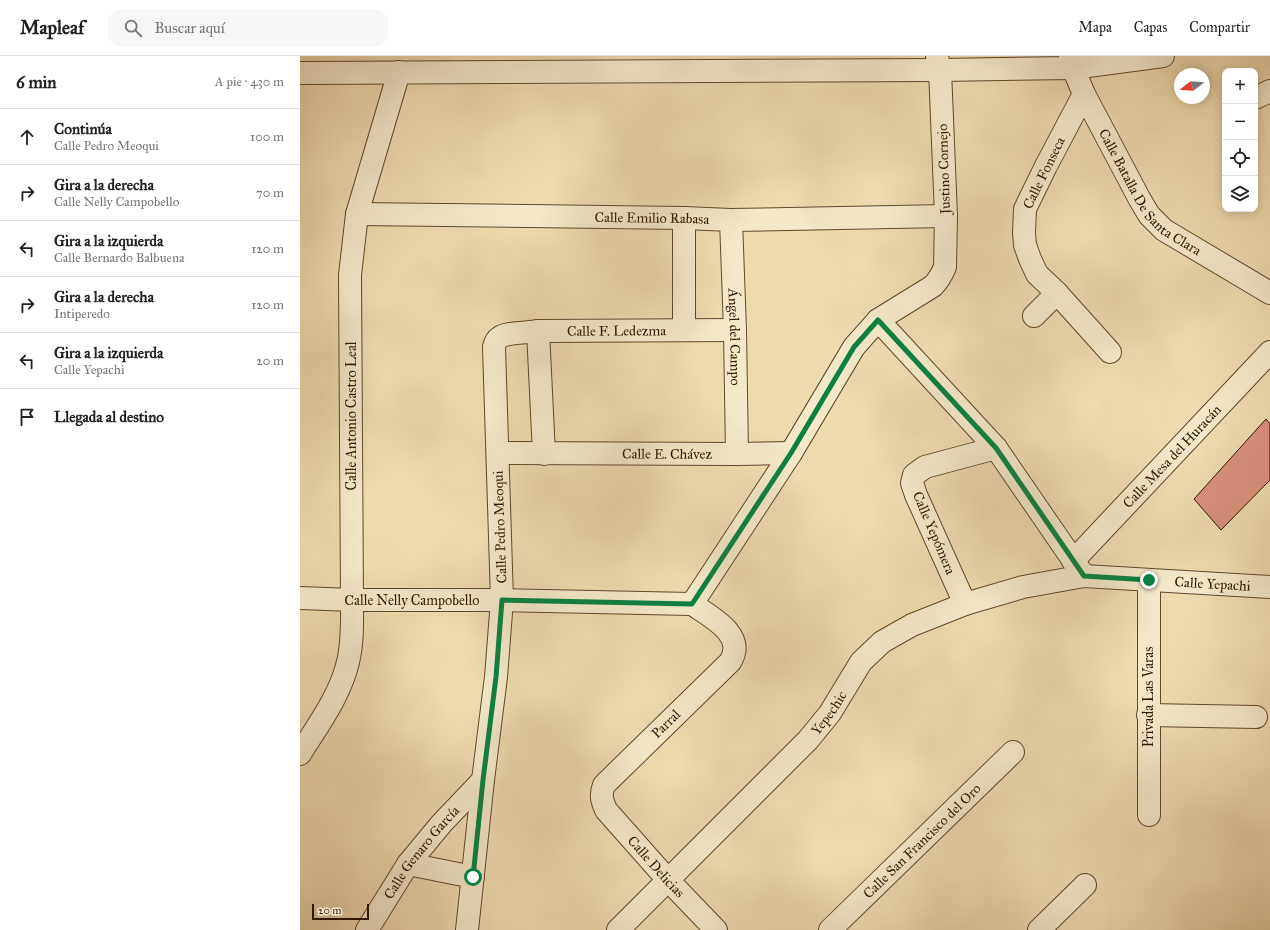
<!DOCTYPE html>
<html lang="es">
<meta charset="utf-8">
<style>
body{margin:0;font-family:"IM FELL Great Primer",serif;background:#f6f6f6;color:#222}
.controls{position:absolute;right:12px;top:12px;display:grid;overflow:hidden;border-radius:8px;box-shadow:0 2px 10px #0003}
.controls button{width:36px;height:36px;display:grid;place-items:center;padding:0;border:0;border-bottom:1px solid #e0e0e0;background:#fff;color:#222;font:20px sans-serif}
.compass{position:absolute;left:874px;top:12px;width:36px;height:36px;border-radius:50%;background:#fff;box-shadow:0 2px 10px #0003;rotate:253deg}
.scale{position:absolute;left:12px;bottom:10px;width:57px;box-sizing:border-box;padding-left:4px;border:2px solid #311800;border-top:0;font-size:11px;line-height:14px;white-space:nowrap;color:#311800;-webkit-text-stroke:3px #f3e8ca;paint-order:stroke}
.stop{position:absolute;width:12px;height:12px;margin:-9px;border:3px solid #0b8043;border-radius:50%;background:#fff}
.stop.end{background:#0b8043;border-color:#fff;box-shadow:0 1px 4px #0008}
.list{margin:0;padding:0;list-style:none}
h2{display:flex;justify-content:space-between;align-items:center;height:52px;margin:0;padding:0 16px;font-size:17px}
h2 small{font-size:13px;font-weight:400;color:#767676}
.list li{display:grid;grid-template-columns:26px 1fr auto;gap:12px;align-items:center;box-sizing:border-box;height:56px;padding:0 16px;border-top:1px solid #e0e0e0}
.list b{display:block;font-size:15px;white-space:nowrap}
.list p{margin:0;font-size:13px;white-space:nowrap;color:#767676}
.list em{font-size:13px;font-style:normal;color:#767676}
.icon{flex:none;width:22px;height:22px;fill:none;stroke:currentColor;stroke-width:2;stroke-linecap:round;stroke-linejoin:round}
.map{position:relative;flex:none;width:970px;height:874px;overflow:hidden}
header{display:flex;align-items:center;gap:24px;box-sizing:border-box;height:56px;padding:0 20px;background:#fff;border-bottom:1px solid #e0e0e0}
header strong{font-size:19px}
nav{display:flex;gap:22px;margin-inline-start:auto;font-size:14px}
.search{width:280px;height:36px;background:#f6f6f6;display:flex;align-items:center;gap:10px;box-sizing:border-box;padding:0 14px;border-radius:12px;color:#767676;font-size:15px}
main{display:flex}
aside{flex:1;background:#fff}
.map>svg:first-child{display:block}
.building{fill:#db917d;stroke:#311800}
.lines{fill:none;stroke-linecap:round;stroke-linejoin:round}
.minor-casing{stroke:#60492c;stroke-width:24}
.minor{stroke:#f3e8ca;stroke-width:22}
.route{stroke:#0b8043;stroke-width:5}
.labels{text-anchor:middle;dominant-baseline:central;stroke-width:3.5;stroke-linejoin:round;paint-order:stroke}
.street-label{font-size:14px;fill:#311800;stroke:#f3e8ca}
</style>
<header>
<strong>Mapleaf</strong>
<div class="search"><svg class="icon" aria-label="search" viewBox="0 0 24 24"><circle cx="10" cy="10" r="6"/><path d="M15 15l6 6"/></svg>Buscar aquí</div>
<nav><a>Mapa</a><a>Capas</a><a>Compartir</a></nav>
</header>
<main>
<aside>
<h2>6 min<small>A pie · 430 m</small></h2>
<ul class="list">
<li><svg class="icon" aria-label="ahead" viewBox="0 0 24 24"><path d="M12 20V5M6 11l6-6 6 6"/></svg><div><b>Continúa</b><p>Calle Pedro Meoqui</p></div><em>100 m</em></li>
<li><svg class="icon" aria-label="right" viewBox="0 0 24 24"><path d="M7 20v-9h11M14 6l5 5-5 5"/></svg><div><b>Gira a la derecha</b><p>Calle Nelly Campobello</p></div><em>70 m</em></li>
<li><svg class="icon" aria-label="left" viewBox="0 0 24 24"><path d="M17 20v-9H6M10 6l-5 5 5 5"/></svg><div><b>Gira a la izquierda</b><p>Calle Bernardo Balbuena</p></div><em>120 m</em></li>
<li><svg class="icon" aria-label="right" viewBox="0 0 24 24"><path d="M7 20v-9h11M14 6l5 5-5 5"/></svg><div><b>Gira a la derecha</b><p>Intiperedo</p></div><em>120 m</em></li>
<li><svg class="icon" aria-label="left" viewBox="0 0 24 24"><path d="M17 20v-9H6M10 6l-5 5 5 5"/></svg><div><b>Gira a la izquierda</b><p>Calle Yepachi</p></div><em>20 m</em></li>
<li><svg class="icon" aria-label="arrive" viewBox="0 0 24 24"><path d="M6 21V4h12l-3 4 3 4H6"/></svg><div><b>Llegada al destino</b></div></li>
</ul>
</aside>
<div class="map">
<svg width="970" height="874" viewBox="0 0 970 874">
<rect width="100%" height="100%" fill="#eddbae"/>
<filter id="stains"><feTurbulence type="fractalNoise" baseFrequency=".005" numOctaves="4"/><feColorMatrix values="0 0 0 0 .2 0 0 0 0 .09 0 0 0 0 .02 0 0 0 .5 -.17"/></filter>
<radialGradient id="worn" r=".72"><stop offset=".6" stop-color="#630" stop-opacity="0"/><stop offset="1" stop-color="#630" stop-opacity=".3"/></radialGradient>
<!-- building -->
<path class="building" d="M966,363L970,368V424L921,474L894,443Z"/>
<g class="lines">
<defs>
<g id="minor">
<path id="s1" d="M770,0L773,12L784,38L839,142L849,159L864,174L970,237"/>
<path d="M0,17L640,14L773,12L863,0"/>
<path d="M784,38L746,110L725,153L724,177L725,189L730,203L737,218L757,237L810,296"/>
<path d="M955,42L970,35"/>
<path id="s2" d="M57,158L384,162L431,164L646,160"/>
<path d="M384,162V274"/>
<path id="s3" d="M431,164L435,274L437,398"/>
<path d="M734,260L757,237"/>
<path d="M578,264L696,392L784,520"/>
<path d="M238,275L244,398"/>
<path id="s4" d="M198,397L437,398L491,397"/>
<path id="s5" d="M773,505L970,296"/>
<path id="s6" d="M0,542L52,544H202L392,548"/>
<path d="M392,548L491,397L554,291L578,264L633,230C639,224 642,218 645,211L646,160L640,14L637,0"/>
<path id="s7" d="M392,548C411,561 447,579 430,606L304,729C300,739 302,745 306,754L368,824L416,874"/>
<path d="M665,548L616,439L612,427L614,419L625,411L696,392"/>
<path d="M848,659L956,661"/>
<path d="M0,698C18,669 40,640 48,606C53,586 52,564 52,544L50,219L57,158L99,16"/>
<path d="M849,759V524"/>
<path d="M108,808L173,821"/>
<path id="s8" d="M67,874L108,808L142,767L183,724"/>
<path id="s9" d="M167,874L183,724L196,621L202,544L194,291C195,287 196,284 199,282C206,276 229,277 238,275L435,274"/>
<path id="s10" d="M318,874L508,684L530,657L561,606L582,586L612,569L665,548L723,531L784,520L970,531"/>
<path id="s11" d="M530,874L713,696"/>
<path d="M739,874L785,829"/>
</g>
</defs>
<!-- minor casing -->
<use href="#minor" class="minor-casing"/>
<!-- minor -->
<use href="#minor" class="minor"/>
</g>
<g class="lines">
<!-- route -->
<path class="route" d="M173,821L183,724L196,621L202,544L392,548L491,397L554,291L578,264L696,392L784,520L849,524"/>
</g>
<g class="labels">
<!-- street labels -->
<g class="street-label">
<text transform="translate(644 113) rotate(-92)">Justino Cornejo</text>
<text transform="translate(744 117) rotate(-64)">Calle Fonseca</text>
<text stroke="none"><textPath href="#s1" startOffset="161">Calle Batalla De Santa Clara</textPath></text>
<text stroke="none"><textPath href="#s2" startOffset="295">Calle Emilio Rabasa</textPath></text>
<text stroke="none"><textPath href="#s9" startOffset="714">Calle F. Ledezma</textPath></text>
<text stroke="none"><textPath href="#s3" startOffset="117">Ángel del Campo</textPath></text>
<text transform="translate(51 360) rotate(-90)">Calle Antonio Castro Leal</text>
<text stroke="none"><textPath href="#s4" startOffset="169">Calle E. Chávez</textPath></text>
<text stroke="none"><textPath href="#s5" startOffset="144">Calle Mesa del Huracán</textPath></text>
<text transform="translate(200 471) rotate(-92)">Calle Pedro Meoqui</text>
<text transform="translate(634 477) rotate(67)">Calle Yepómera</text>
<text stroke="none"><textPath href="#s10" startOffset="735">Calle Yepachi</textPath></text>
<text stroke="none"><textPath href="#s6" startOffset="112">Calle Nelly Campobello</textPath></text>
<text transform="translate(848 641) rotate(-90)">Privada Las Varas</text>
<text stroke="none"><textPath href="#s10" startOffset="303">Yepechic</textPath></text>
<text transform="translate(366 668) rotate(-44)">Parral</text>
<text stroke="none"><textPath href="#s11" startOffset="128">Calle San Francisco del Oro</textPath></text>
<text stroke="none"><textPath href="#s8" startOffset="95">Calle Genaro García</textPath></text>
<text stroke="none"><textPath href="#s7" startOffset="356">Calle Delicias</textPath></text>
</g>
</g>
<rect width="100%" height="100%" filter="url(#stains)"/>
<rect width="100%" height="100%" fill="url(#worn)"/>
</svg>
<div class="controls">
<button>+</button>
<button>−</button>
<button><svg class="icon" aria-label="locate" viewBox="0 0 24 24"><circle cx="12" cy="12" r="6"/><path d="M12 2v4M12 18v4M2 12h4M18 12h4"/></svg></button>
<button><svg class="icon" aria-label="layers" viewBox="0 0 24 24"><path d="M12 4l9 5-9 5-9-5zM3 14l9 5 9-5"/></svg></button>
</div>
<svg class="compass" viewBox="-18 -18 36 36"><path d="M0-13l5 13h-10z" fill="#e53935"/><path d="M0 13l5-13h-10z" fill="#767676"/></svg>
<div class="scale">20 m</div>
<div class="stop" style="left:173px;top:821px"></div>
<div class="stop end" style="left:849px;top:524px"></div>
</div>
</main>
